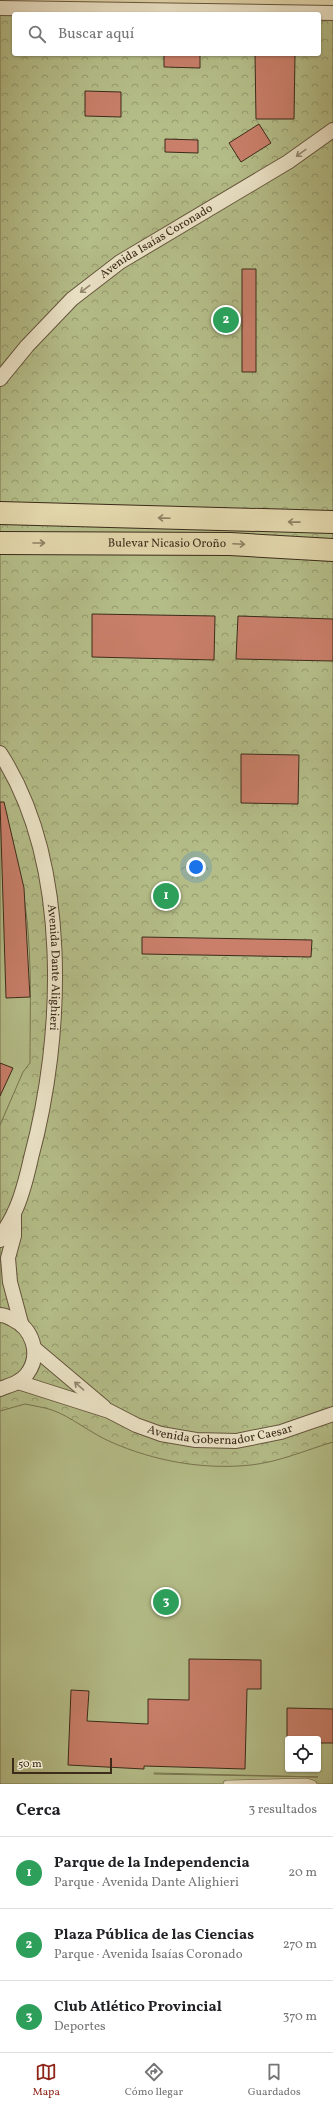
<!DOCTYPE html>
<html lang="es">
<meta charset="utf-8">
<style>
body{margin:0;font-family:Vollkorn,serif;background:#f2f2f2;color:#202124}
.controls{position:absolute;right:12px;bottom:12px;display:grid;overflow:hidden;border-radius:4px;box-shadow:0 1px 3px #0004}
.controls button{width:36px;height:36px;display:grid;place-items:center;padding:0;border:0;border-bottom:1px solid #e0e0e0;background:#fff;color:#202124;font:20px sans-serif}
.scale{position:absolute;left:12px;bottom:10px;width:100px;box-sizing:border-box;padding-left:4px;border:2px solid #3c2b19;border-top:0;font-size:11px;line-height:14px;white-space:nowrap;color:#3c2b19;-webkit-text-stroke:3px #ece4c8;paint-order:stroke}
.you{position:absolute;left:196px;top:867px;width:14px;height:14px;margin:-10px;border:3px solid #fff;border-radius:50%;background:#1a73e8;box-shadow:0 0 0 6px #1a73e833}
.badge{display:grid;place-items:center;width:26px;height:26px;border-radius:50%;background:#8f2418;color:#fff;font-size:13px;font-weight:700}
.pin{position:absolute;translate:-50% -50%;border:2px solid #fff;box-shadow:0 1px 4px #0006}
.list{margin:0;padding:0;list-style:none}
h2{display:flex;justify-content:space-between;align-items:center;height:52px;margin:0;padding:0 16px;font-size:17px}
h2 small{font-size:13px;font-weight:400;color:#757577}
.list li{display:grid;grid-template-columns:26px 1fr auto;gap:12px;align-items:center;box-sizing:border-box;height:72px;padding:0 16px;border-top:1px solid #e0e0e0}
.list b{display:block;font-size:15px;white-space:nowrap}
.list p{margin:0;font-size:13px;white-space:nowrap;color:#757577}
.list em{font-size:13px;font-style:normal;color:#757577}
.icon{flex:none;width:22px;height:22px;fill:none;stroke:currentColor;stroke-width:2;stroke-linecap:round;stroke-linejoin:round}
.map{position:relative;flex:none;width:333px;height:1784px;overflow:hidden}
.search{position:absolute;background:#fff;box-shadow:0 1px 3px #0004;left:12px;right:12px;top:12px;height:44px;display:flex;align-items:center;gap:10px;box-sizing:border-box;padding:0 14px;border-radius:4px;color:#757577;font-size:15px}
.sheet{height:268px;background:#fff}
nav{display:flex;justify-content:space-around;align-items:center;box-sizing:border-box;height:56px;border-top:1px solid #e0e0e0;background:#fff;font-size:11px;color:#757577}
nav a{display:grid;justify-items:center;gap:2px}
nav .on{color:#8f2418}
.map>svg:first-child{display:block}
.park{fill:url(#park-crowns);stroke:#787450;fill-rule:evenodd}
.pitch{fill:#b4bd88;stroke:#787450;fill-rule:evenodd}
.building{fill:#c97f6a;stroke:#3c2b19}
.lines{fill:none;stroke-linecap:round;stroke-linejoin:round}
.lane-casing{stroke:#66563e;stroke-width:8}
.street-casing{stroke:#66563e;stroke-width:16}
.primary-casing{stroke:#3c2b19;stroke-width:24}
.lane{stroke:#ece4c8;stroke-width:7}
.street{stroke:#ece4c8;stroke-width:14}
.primary{stroke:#e2d6ab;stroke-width:22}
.oneway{stroke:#948870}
.oneway2{stroke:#8f8062}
.labels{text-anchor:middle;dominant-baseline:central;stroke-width:3;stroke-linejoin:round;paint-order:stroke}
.street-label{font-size:12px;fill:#3c2b19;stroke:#ece4c8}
</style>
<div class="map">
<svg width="333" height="1784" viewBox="0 0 333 1784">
<defs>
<pattern id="park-crowns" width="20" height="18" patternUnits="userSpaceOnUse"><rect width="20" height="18" fill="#b4bd88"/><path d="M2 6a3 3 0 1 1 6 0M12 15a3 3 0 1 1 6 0" fill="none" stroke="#949a6e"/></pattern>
</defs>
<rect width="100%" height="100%" fill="#e2d6ab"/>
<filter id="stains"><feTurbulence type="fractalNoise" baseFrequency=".005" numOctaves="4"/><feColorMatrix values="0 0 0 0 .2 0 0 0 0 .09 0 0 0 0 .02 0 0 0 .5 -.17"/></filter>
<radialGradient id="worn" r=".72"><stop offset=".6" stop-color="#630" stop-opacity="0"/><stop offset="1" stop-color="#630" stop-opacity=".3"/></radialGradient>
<!-- park -->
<path class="park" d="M0,8L333,13V1784H0ZM14,14H319V54H14ZM288,1739H318V1769H288Z"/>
<!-- pitch -->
<path class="pitch" d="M0,816C36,893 30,980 30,1063L23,1072L0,1125Z
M25,1404C34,1406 43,1407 52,1410C70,1416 92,1434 111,1442C154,1461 203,1470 251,1465C279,1462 306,1450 333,1442V1784H0V1411ZM288,1739H318V1769H288ZM154,1773L318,1777L154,1774Z"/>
<!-- building -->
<path class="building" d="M164,54H200V68L164,67Z
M255,54H295L294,119H256Z
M85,91L121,92V117L85,116Z
M259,124L271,143L241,162L229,143Z
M165,139L198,140V153L165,152Z
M242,269H256V372H242Z
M92,614L215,616L214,660L92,657Z
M238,616L333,619V661L236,659Z
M241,754L299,755L298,804L241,803Z
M0,802H4L24,888L30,997L6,998Z
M142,937L312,940L311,957L142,954Z
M0,1063L13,1068L0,1096Z
M189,1659L261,1660V1689H247L245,1769L144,1766V1769L68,1765L71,1690L89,1691L87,1721L148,1724V1699L189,1700Z
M287,1708L333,1709V1743H318V1739H287Z"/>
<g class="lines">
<defs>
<path id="lane" d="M227,1784L307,1782L313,1784"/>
<g id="street">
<path d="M0,8L333,13"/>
<path id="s1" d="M0,379L27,346L72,299L120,262L288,162L333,130"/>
<path id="s2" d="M0,753C71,863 64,1036 31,1158C27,1176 22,1197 14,1213C10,1222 4,1230 0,1240"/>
<path d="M14,1215V1236L8,1258L10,1282L21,1323"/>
<path d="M0,1315C5,1315 8,1317 12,1319C32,1328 42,1354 27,1374C20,1383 10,1385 0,1389"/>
<path d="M34,1348L104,1407"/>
<path id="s3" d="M18,1382L109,1411L136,1425L161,1434L196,1440L236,1441L281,1432L333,1414"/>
</g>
<g id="primary">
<path d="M0,513L333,522"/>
<path id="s4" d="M0,543L230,544L333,550"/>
</g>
</defs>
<!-- lane casing -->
<use href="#lane" class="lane-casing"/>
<!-- street casing -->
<use href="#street" class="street-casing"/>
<!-- primary casing -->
<use href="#primary" class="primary-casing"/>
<!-- lane -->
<use href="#lane" class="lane"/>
<!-- street -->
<use href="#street" class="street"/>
<!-- primary -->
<use href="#primary" class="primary"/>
</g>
<!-- one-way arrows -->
<defs><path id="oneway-shaft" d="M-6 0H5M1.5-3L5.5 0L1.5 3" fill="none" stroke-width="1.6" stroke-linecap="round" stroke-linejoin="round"/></defs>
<g class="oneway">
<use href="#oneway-shaft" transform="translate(301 153) rotate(144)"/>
<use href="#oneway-shaft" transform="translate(85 289) rotate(143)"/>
<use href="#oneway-shaft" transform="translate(79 1386) rotate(-139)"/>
</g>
<g class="oneway2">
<use href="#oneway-shaft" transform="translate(164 518) rotate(-178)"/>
<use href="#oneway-shaft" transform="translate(294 522) rotate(-179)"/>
<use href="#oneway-shaft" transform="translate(39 543)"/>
<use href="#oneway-shaft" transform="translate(239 544) rotate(3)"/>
</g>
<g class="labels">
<!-- street labels -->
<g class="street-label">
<text stroke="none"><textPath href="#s1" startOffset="210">Avenida Isaías Coronado</textPath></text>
<text stroke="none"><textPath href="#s4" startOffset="167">Bulevar Nicasio Oroño</textPath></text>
<text stroke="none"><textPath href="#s2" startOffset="224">Avenida Dante Alighieri</textPath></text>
<text stroke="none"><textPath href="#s3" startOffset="212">Avenida Gobernador Caesar</textPath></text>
</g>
</g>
<rect width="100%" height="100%" filter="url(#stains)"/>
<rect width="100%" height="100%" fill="url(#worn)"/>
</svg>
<div class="controls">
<button><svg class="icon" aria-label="locate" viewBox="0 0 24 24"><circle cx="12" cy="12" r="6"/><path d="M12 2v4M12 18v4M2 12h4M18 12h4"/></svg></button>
</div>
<div class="scale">50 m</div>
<div class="you"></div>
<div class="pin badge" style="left:166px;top:896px;background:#2e9e5b">1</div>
<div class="pin badge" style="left:226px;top:320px;background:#2e9e5b">2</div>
<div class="pin badge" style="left:166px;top:1602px;background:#2e9e5b">3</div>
<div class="search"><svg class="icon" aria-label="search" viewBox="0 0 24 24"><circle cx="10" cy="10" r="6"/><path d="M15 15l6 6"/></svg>Buscar aquí</div>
</div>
<section class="sheet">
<h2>Cerca<small>3 resultados</small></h2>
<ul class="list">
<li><span class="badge" style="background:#2e9e5b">1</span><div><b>Parque de la Independencia</b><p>Parque · Avenida Dante Alighieri</p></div><em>20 m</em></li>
<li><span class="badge" style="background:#2e9e5b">2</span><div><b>Plaza Pública de las Ciencias</b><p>Parque · Avenida Isaías Coronado</p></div><em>270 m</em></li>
<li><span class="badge" style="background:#2e9e5b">3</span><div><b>Club Atlético Provincial</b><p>Deportes</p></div><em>370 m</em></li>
</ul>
</section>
<nav>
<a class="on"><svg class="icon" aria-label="map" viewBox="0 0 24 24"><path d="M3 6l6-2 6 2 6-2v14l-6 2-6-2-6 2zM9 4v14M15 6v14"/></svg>Mapa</a>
<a><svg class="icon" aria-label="directions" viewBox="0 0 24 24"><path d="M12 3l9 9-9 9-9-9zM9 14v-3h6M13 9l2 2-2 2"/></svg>Cómo llegar</a>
<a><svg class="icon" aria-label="saved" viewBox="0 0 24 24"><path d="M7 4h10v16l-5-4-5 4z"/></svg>Guardados</a>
</nav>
